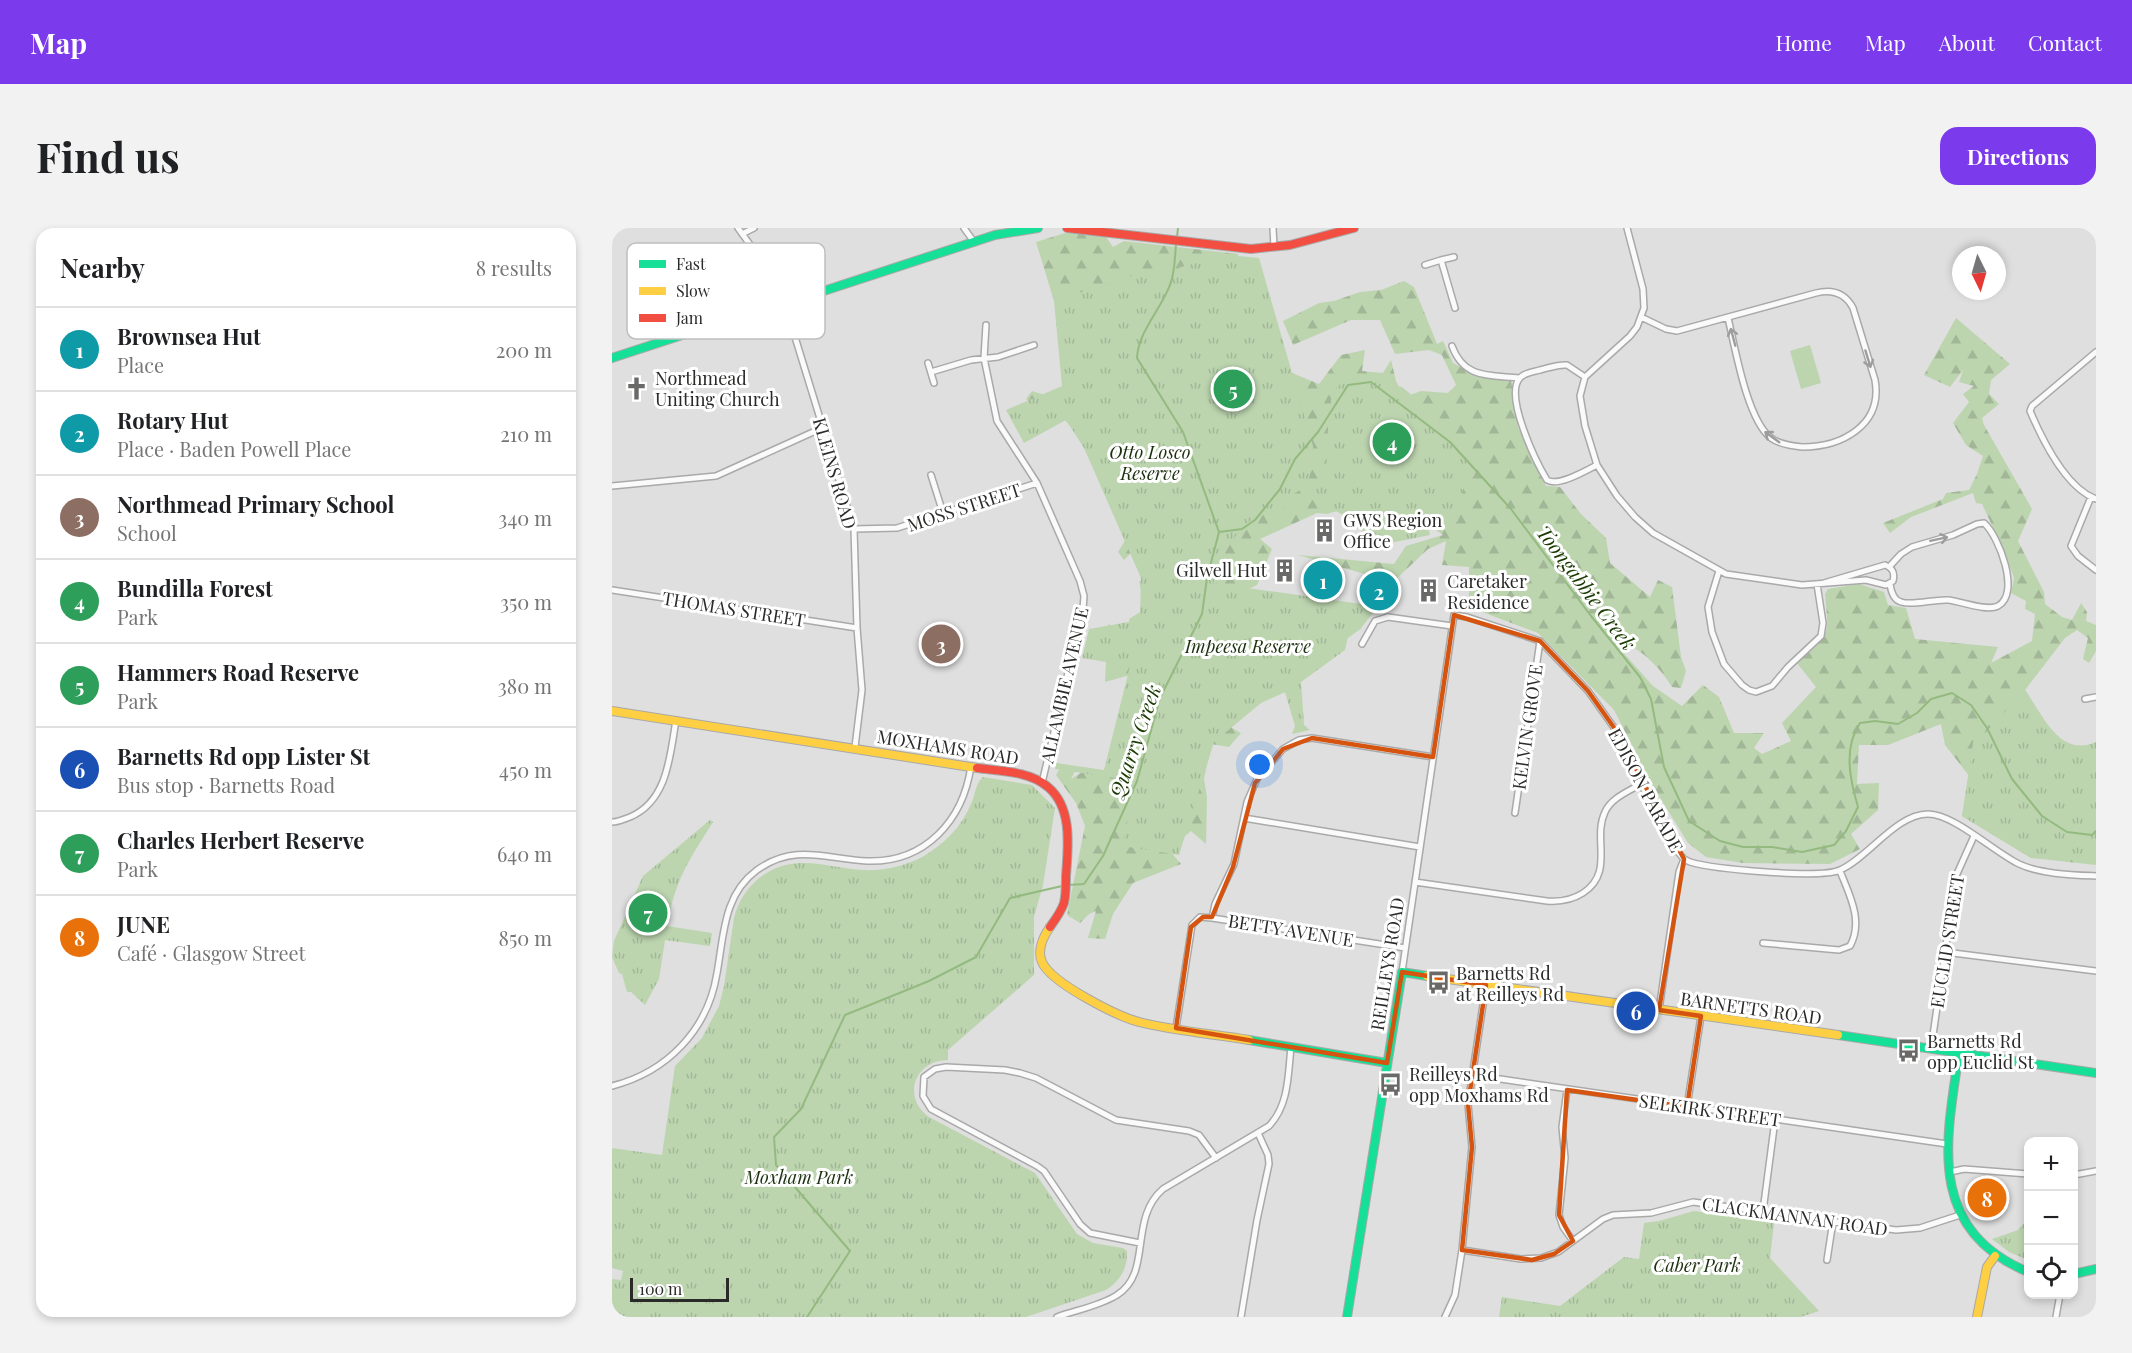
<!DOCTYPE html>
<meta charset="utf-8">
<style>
body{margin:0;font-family:"Playfair Display",serif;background:#f2f2f2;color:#202124}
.controls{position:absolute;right:18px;bottom:18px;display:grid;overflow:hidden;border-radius:12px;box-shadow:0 3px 9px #0003}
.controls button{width:54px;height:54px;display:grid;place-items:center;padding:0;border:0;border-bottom:2px solid #e0e0e0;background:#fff;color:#202124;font:30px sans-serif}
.compass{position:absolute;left:1340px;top:18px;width:54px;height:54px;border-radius:50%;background:#fff;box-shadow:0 3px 9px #0003;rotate:175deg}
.scale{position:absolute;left:18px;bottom:15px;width:99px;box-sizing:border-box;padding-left:6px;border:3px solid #2a2b29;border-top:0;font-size:16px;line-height:21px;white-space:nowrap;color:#2a2b29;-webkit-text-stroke:4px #fff;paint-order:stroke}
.you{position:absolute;left:648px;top:537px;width:21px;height:21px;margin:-15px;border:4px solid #fff;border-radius:50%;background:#1a73e8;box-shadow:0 0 0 9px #1a73e833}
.badge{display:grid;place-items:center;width:39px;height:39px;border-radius:50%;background:#7c3aed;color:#fff;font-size:20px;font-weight:700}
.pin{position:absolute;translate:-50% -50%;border:3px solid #fff;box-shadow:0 2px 6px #0006}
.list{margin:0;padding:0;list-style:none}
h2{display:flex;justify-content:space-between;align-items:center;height:78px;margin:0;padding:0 24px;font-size:26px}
h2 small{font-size:20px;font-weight:400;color:#757577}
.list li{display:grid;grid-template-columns:39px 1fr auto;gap:18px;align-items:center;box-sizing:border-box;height:84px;padding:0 24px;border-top:2px solid #e0e0e0}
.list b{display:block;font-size:22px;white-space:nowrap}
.list p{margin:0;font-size:20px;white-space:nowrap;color:#757577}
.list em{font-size:20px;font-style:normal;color:#757577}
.icon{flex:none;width:33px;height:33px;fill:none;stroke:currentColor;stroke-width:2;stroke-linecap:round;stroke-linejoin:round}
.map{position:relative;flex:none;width:1484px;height:1089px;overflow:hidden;border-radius:18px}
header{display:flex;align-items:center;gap:36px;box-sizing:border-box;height:84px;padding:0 30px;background:#7c3aed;color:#fff}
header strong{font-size:28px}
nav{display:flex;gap:33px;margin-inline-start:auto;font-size:21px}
.intro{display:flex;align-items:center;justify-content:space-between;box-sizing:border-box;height:144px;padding:0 36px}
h1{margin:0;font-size:42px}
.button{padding:15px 27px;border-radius:18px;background:#7c3aed;color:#fff;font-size:21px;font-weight:700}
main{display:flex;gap:36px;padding:0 36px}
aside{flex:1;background:#fff;border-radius:18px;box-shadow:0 3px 9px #0003}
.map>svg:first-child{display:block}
.forest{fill:url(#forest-firs)}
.park{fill:url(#park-tufts)}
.pitch{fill:#bcd5af}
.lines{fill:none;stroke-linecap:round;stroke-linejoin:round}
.stream{stroke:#94ba80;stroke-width:2}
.street-casing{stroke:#a8a9a8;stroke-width:8}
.fast-casing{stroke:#a8a9a8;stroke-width:10}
.slow-casing{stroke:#a8a9a8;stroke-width:10}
.jam-casing{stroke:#a8a9a8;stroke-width:10}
.street{stroke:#fafafa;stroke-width:5}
.fast{stroke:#16e098;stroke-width:8}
.slow{stroke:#ffcf43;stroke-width:8}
.jam{stroke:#f24e42;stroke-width:8}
.oneway{stroke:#9c9d9c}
.marked{fill:none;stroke:#d5540f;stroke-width:4.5;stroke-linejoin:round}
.labels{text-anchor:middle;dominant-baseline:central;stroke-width:6;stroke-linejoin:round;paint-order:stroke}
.poi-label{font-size:18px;fill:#2a2b29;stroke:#fff;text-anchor:start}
.park-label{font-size:18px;font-style:italic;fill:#1b300e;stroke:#fff}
.street-label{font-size:18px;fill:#2a2b29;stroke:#fff}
.water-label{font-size:20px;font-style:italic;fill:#193a00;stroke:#fff}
.key{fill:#fff;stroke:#bfbfbf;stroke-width:1.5}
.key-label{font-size:16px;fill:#2a2b29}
</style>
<header>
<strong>Map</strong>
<nav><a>Home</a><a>Map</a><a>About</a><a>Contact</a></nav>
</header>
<div class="intro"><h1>Find us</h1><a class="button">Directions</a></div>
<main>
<aside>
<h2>Nearby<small>8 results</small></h2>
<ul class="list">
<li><span class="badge" style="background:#0f9aa8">1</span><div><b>Brownsea Hut</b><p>Place</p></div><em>200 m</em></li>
<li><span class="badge" style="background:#0f9aa8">2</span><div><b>Rotary Hut</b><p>Place · Baden Powell Place</p></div><em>210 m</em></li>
<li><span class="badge" style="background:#8d6e63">3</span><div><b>Northmead Primary School</b><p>School</p></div><em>340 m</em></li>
<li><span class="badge" style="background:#2e9e5b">4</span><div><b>Bundilla Forest</b><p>Park</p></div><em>350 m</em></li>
<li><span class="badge" style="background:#2e9e5b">5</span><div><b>Hammers Road Reserve</b><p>Park</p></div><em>380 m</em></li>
<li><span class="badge" style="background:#1a4fb4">6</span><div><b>Barnetts Rd opp Lister St</b><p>Bus stop · Barnetts Road</p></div><em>450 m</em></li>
<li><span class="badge" style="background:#2e9e5b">7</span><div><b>Charles Herbert Reserve</b><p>Park</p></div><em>640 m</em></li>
<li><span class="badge" style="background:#e8710a">8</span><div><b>JUNE</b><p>Café · Glasgow Street</p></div><em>850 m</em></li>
</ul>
</aside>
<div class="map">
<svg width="1484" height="1089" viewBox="0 0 1484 1089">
<defs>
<pattern id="forest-firs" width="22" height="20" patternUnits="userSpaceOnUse" patternTransform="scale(1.5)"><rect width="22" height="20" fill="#bcd5af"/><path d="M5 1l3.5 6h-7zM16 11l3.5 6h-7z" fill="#a2b797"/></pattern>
<pattern id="park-tufts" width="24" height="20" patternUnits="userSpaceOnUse" patternTransform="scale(1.5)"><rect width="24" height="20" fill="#bcd5af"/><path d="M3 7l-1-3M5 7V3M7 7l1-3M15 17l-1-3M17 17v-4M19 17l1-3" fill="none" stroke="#a2b797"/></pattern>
</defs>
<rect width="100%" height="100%" fill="#dedfde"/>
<!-- forest -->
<path class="forest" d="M453,5L480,6L494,9L501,19L512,13L626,26L628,35L668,140L707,156L729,127L753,122L750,143L771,145L779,132L784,153L792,169L809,163L836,165L844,157L830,127L817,122L783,126L768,92H739L681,117L671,93L707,75L722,73L748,64L769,62L792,53L802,59L825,116L831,113L841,135L865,148L899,152L906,199L920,232L934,258L948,259L969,286L994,310L998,335L1038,369L1046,352L1060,359L1069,429L1074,443L1069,460L1060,459C1048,440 1033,424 1011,414L1008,421L1041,458L1070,478L1091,457L1107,469L1122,505H1152L1142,520L1150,526L1179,513L1170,495L1204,459L1185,435C1219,406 1217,410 1213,366L1216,361L1247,356L1272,364L1276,377L1294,380L1303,411L1386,419L1379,435L1420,413L1423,386L1413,381L1414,373L1399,365L1402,350L1393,325L1370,276L1364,275L1361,265L1299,289L1278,305L1271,295L1331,271L1334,265L1357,262L1365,246L1371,228L1354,217L1341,195L1357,174L1351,166L1362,158L1347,154L1351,142L1338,159L1312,147L1344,90L1398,136L1379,152L1377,166L1387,176L1370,190L1372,197L1420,281L1406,313L1432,364L1433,376L1450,389L1460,392L1469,375L1475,384L1474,393L1484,397V423L1477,435L1471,431L1476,410L1465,402L1453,410L1413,462C1430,487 1448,531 1484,514V637L1419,630L1350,588L1358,549L1333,517L1329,496L1276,517H1247L1245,556L1267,555L1266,582L1239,606L1248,621L1218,636L1131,635L1094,629L1076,615L1039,555L1002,482L926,405L857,379V339L830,337L834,313L816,321L781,354L686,327L782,336L794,318L831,307L811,293L779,310L745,301L744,277L715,286L705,285L648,311L660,321L645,357L624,367L750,400L733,412L709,421L679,467L657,459L621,479L620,500L629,505L617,519L599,516L592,551L595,569L594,616L579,603L557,622L569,636L521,655L501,686L493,711L476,710L484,683L477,686L468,695L455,687L473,598L464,575L444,547L447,542L464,541L459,551L472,543L494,545L518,447L493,454L496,396L518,408L517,391L533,381L527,353L548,354L526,318L512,332L506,324L517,306L506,271L465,206L451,190L422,179L414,171L420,163L436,168L452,161L460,77L442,73L424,14Z"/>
<!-- park -->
<path class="park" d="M616,27L647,30L701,218L702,229L695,258L673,271C722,270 713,238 716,202C716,189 719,177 720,164L735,150L762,147L774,155L790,159L814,179L825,196L857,225L846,293L814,289L818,307L778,315L714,277L716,274L692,270L678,279L652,285L633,296L615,319L601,355L777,380L761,385L749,400L736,408L733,422L689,454L692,497L698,502L680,506L683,498L673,464L649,475L602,514L567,627L510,618L524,553L443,541L444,535L492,542L518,438L470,430L477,401L528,392L529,350L472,220L454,192L412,215L394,182L450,158L442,73L541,41L555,47L569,39Z
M1413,462C1430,486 1448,531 1484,514V633L1419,630L1350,588L1364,495L1373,505Z
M371,549L420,557L443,580L431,657L422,689V747L336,822V832C303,832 289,869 317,889L423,945L465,1006L481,1015L511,1020L515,1023C516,1040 508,1053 494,1062L414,1089H0V1051L9,1052L11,1043L0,1040V920L50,927L63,838L90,810L107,778L112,758L122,690C130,658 158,634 192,635C211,635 231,641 251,642C272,643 294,638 312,628C332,616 349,599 358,578C363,570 363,555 371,549Z
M98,592L101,594C77,632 63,652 55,698L100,705L98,718L53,712L47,751L33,777L19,764H15L10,746L7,745L0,729L2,713L31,648Z
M1082,983L1162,995L1158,1030L1207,1083L1189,1089H887L890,1069L948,1078L1012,1029L1027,1031L1032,995L1047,993Z
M1416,991V1032L1397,1024L1380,1011L1406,1002Z"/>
<!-- pitch -->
<path class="pitch" d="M1198,117L1209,155L1189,161L1178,123Z"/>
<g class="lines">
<!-- stream -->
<path class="stream" d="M565,9L566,0
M564,15C563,28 563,45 558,57C549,81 526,104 525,130L571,204L607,304
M607,304L630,301L643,292L668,261L683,231L706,204L736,157L759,154L838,214L899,281L979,388L1028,449L1039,471L1052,539L1077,593L1108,613L1131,619H1160L1190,624L1222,617L1234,603L1246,579C1238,552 1231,520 1248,495L1263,493L1286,496L1305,485L1319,471L1340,465L1359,477L1375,500L1400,551L1430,588L1455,604L1480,607L1484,603
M456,657L472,656L491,628L525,553L548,470L590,386L595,350L607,304
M195,1089L238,1023L164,937L162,909L189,881L233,787L317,753L364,729L398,670L450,658"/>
<defs>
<path id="street" d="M126,0L152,36L168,65
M352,0L362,14
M661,0L662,19
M1015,0L1031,61L1032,80L1025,99L1018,108L973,149L968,168L973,198L985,237L1005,268L1023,289L1041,305L1114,346L1190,357L1254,352L1274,357L1281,353C1283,345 1281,340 1273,337L1212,355
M130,6L142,0
M829,32L842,29
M813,37L829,32L843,80
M175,83L242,301L245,400L250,462L243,519
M1029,89L1054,101L1065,103L1204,65C1220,61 1233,65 1241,80L1263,152C1271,197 1230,219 1190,219C1180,218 1167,216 1159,210C1135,192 1123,119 1116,90
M374,97L372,130L385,193L425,255L468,353L472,368L471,381L430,555
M840,118C852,151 877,147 907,150
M1484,124L1420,178L1418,183C1430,211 1454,260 1484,271
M316,135L322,155
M319,144L359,132L386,129L422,117
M973,149L955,137C946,136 937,140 928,142C921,144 911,145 907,151C893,170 924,234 935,252C946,259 973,243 985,237
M319,247L331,285
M0,258L104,248L210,200
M1479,269L1459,318L1466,328L1484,342
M242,301L285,300L425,255
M1277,339L1289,326L1300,319L1341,307L1365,296L1372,295C1387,308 1409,366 1386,378C1375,384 1348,373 1336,372C1322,371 1301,378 1289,374C1282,372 1279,363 1278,356
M1107,343L1096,379L1100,404L1112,436L1130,457L1137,462L1144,464L1160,458L1176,439L1209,408L1211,395L1205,356
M0,362L245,400
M750,416L763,393L776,389L840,398
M1473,471L1484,469
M903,585L928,413
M632,590L808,619
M0,594C7,594 12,591 18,589C56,573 58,527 64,492
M803,654L935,673C948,674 960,672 971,665C1003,644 980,611 993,584C999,570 1017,563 1029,556
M600,690L793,720
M1151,715L1227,722L1238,718C1252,693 1237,666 1228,643
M1333,724L1484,743
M790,744L842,387L855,389L928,413L976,463L1003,501L1029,556L1066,624L1072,631L1078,634C1101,641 1208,651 1228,642C1256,630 1284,586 1316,586C1342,586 1382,624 1407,636C1428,646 1461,647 1484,648
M1047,782L1067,644L1072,631
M564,800L580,697L588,689L600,690L603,676L622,636L635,574L645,551L671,521L687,512L700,510L821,529
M1319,821L1344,648L1362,608
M861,847L1335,916
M0,858C55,844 96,802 105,745C112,707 111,667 145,642C183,615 214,631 255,633C313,635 351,593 359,538
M955,862L950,899L953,930L947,987L951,999L961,1013
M1075,879L1089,788
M1338,944L1352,941L1416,946
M1462,947L1484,943
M1151,983L1163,892
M528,1015L478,1005L468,996L432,943L425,938L319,881L311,868L312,849L323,841L334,839L393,842L408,845L424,850L504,892L577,903L587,907L604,930
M850,1022L909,1031L929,1030L946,1024L991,991L1001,987L1039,985L1081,974L1284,1002L1308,1000L1348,987
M1215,1032L1221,993
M445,1089C464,1082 488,1078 505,1067C541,1045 516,991 551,961L657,898C677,877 676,847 679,819
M629,1089L645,992L657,936L656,927L646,905
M833,1089L843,1067L850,1022L860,919L856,876L874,757
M1444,1089L1448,1066"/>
<path id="fast" d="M162 74a10 10 0 1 1 20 0a10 10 0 1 1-20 0Z
M181,73L383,7L426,0
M0,130L162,77
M1226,807L1484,845
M637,812L775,835
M1347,825C1334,913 1314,1001 1416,1044
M1462,1046L1484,1041
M735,1089L790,744L815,748"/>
<path id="slow" d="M0,483L365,540
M438,699C431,709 425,723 430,734C439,755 505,788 527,794C563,803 601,806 637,812
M815,748L1226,807
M1365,1089L1375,1039L1383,1028"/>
<path id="jam" d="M455,0L639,21L678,17L742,0
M365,540C388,543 418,543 436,559C461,580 456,619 454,648C454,657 454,667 452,675C449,684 443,692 438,699"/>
</defs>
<!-- street casing -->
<use href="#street" class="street-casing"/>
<!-- fast casing -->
<use href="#fast" class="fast-casing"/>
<!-- slow casing -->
<use href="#slow" class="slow-casing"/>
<!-- jam casing -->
<use href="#jam" class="jam-casing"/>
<!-- street -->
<use href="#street" class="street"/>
<!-- fast -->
<use href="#fast" class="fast"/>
<!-- slow -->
<use href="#slow" class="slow"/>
<!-- jam -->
<use href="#jam" class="jam"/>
</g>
<!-- one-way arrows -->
<defs><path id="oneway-shaft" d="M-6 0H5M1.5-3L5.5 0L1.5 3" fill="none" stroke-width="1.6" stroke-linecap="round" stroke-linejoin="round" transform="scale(1.5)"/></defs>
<g class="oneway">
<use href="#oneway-shaft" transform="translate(1121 109) rotate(-105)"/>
<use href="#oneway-shaft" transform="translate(1256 131) rotate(73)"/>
<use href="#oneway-shaft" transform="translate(1160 209) rotate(-144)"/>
<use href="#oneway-shaft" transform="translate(1327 311) rotate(-12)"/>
</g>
<!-- marked area -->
<path class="marked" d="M842,387L928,413L976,463L1003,501L1072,631L1047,782L1089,788L1075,879L955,862L947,987L961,1013L942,1026L920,1032L850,1022L860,919L856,876L874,757L790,744L775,835L564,800L579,699L591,689H600L621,639L643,555L671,521L700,510L821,529Z"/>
<!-- icons -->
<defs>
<symbol id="church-bare" viewBox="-9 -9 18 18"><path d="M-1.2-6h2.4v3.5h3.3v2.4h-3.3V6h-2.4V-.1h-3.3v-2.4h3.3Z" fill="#696a68" stroke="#fff" stroke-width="2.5" paint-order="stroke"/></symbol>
<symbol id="building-bare" viewBox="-9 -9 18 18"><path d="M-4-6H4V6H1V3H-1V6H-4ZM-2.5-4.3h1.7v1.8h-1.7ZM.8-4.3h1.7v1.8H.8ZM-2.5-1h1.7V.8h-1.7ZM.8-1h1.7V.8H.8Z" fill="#696a68" stroke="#fff" stroke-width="2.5" paint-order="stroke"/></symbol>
<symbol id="bus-bare" viewBox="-9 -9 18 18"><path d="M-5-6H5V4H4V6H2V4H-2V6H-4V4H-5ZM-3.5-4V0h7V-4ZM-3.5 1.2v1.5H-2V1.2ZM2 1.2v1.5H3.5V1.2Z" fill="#696a68" stroke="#fff" stroke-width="2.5" paint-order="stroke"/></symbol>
</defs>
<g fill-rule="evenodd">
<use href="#church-bare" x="8" y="144" width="33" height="33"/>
<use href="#building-bare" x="696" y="286" width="33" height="33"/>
<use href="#building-bare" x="656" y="326" width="33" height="33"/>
<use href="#building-bare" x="800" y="346" width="33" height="33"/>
<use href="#bus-bare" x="810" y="738" width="33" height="33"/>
<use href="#bus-bare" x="1280" y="806" width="33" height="33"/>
<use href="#bus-bare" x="762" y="840" width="33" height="33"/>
</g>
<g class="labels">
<!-- poi labels -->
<g class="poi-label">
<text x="43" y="150">Northmead<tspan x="43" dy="21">Uniting Church</tspan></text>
<text x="731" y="292">GWS Region<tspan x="731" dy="21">Office</tspan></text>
<text x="655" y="342" text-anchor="end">Gilwell Hut</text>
<text x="835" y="353">Caretaker<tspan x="835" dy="21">Residence</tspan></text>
<text x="844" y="745">Barnetts Rd<tspan x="844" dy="21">at Reilleys Rd</tspan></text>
<text x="1315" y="813">Barnetts Rd<tspan x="1315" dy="21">opp Euclid St</tspan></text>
<text x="797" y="846">Reilleys Rd<tspan x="797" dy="21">opp Moxhams Rd</tspan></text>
</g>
<!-- park labels -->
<g class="park-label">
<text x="538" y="224">Otto Losco<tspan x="538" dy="21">Reserve</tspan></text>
<text x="636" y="418">Impeesa Reserve</text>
<text x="187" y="949">Moxham Park</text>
<text x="1085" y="1037">Caber Park</text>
</g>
<!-- street labels -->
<g class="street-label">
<text transform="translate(223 245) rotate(74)">KLEINS ROAD</text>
<text transform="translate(352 279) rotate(-18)">MOSS STREET</text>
<text transform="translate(122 381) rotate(9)">THOMAS STREET</text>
<text transform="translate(452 457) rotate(-77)">ALLAMBIE AVENUE</text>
<text transform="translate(915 499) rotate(-82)">KELVIN GROVE</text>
<text transform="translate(336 519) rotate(9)">MOXHAMS ROAD</text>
<text transform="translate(1034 562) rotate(62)">EDISON PARADE</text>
<text transform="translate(679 702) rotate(9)">BETTY AVENUE</text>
<text transform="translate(1335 713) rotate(-81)">EUCLID STREET</text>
<text transform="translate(775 736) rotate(-81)">REILLEYS ROAD</text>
<text transform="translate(1139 780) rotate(8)">BARNETTS ROAD</text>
<text transform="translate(1098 882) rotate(8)">SELKIRK STREET</text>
<text transform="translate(1183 988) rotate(8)">CLACKMANNAN ROAD</text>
</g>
<!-- water labels -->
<g class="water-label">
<text transform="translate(975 359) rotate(53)">Toongabbie Creek</text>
<text transform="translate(522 513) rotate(-71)">Quarry Creek</text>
</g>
</g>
<!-- legend -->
<rect x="15" y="15" width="198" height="96" rx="9" class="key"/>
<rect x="27" y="32" width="27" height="8" fill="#16e098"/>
<rect x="27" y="59" width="27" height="8" fill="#ffcf43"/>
<rect x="27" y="86" width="27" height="8" fill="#f24e42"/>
<g class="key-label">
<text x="64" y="42">Fast</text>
<text x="64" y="69">Slow</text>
<text x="64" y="96">Jam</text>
</g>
</svg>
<div class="controls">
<button>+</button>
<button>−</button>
<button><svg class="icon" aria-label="locate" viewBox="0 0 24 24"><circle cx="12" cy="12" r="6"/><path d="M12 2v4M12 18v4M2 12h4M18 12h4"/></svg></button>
</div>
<svg class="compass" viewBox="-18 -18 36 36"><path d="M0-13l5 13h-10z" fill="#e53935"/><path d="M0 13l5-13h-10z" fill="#757577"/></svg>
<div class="scale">100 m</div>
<div class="you"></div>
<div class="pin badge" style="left:711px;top:352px;background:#0f9aa8">1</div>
<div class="pin badge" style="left:767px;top:363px;background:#0f9aa8">2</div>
<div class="pin badge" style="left:329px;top:416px;background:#8d6e63">3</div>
<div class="pin badge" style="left:780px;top:214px;background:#2e9e5b">4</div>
<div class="pin badge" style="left:621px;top:161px;background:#2e9e5b">5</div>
<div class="pin badge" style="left:1024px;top:783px;background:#1a4fb4">6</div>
<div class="pin badge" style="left:36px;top:685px;background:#2e9e5b">7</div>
<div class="pin badge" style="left:1375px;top:970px;background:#e8710a">8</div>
</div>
</main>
